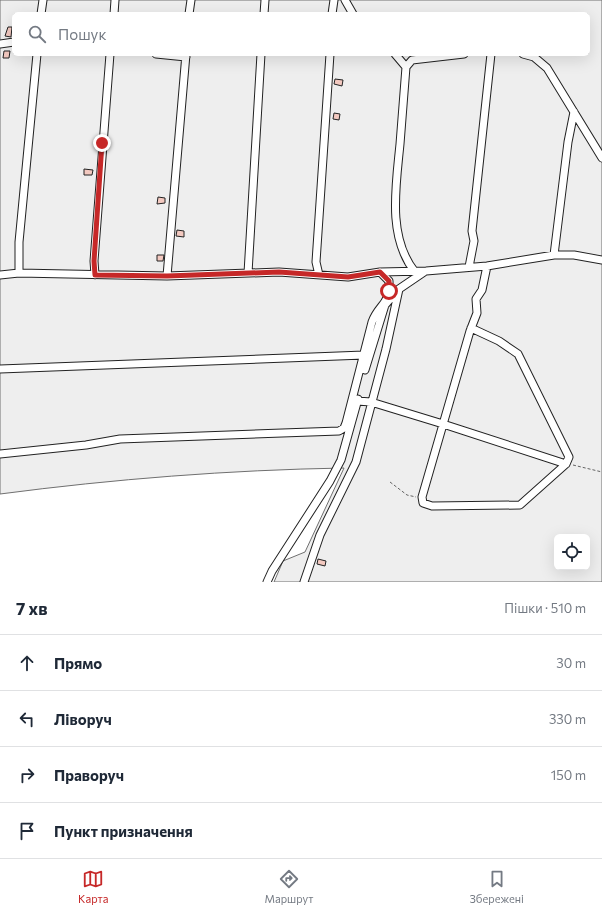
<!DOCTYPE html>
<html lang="uk">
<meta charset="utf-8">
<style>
body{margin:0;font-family:Commissioner,sans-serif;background:#f6f6f7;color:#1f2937}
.controls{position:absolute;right:12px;bottom:12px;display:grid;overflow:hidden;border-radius:6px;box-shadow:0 4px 16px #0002}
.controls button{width:36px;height:36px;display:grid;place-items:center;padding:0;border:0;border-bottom:1px solid #e0e1e3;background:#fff;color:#1f2937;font:20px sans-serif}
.stop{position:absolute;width:12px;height:12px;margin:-9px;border:3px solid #c62828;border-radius:50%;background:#fff}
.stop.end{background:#c62828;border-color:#fff;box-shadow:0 1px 4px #0008}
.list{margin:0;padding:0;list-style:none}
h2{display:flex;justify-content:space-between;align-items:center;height:52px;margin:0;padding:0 16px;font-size:17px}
h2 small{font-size:13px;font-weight:400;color:#747a83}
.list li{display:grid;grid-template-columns:26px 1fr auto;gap:12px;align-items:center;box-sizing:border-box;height:56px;padding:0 16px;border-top:1px solid #e0e1e3}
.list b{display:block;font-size:15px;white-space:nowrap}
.list em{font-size:13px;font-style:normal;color:#747a83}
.icon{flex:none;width:22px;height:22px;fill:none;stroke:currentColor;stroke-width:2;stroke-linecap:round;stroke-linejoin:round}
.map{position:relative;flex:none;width:602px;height:582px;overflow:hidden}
.search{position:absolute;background:#fff;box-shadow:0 4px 16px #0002;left:12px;right:12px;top:12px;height:44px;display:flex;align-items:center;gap:10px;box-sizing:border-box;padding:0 14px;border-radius:6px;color:#747a83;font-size:15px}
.sheet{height:276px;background:#fff}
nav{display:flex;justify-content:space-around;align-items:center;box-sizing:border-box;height:56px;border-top:1px solid #e0e1e3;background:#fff;font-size:11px;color:#747a83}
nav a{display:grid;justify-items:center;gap:2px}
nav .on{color:#c62828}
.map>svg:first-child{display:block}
.green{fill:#eee;stroke:#6f6f6f;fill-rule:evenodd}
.building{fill:#f3c9c0;stroke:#222}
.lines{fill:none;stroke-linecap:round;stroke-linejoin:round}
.minor-casing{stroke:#222;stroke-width:9}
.path{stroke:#646464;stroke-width:1;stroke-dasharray:3 2;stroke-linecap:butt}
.minor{stroke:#fff;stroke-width:7}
.route{stroke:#c62828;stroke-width:5}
</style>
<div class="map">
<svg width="602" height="582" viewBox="0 0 602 582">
<rect width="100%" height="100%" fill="#fff"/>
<!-- green -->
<path class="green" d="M0,0H602V582H274L283,561L305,552L344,468C229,470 114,479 0,494ZM14,14H588V54H14ZM557,537H587V567H557Z"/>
<!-- building -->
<path class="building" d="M8,27H12L11,37L5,36Z
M4,51H10L9,58H3Z
M335,79L343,80L342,86L334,84Z
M334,113L340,114L339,120L333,119Z
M84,169L93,170L92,175H84Z
M158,197L165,198V203L157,204Z
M177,230L184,231V237L176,236Z
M157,255H164L163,261H157Z
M318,559L326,561L325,566L317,564Z"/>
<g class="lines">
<defs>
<path id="minor" d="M345,0L353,14
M41,14L43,0
M114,14L115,0
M189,14L191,0
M264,14L265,0
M332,14L334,0
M0,44L14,42
M156,54L186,57
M395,54L406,67C404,93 402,118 400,144C396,186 387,237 415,272
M523,54L534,57L547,68L602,158
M406,67L412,60L464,54
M554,255L568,142L574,112
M469,267L474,241L472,231L491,54
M19,273V242L37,54
M248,273L261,54
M0,275L19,273L167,276L279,272L348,277L380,272L426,271L487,266L554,255H574L602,260
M95,275L94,261L110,54
M319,275L316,262L330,54
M167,276C174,202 180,128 186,54
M471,328L499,341L518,354L569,457L566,464L520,505L432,506L423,503L422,497L470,331L477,313L476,299L482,290L487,266
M0,369L364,355
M365,370L385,305L399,289L424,272
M357,401L371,402L443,424L566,464
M0,454L86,445L120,439L339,431L344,428L346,423L372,322C379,303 390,306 389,281L380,272
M267,582L272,571L330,481L341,460L358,399
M304,582L320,535L356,462L386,349L399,289"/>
</defs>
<!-- minor casing -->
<use href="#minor" class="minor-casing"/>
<!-- path -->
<path class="path" d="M573,465L602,472
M390,482L407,495L416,497"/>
<!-- minor -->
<use href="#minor" class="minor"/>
</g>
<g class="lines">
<!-- route -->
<path class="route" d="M102,143L94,261L95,275L167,276L279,272L348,277L380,272L389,281V291"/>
</g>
</svg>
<div class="controls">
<button><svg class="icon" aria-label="locate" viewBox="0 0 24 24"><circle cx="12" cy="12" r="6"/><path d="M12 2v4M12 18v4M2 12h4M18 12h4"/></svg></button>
</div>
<div class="stop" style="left:389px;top:291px"></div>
<div class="stop end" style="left:102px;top:143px"></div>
<div class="search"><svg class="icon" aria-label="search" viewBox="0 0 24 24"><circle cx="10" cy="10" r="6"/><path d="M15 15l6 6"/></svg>Пошук</div>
</div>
<section class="sheet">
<h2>7 хв<small>Пішки · 510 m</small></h2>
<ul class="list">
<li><svg class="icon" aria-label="ahead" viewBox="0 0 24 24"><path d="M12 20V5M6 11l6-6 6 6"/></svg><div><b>Прямо</b></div><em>30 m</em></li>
<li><svg class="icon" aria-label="left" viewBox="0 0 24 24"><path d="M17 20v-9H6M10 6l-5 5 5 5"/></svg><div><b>Ліворуч</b></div><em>330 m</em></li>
<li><svg class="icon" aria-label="right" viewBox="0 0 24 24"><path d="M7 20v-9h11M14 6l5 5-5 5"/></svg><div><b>Праворуч</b></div><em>150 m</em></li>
<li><svg class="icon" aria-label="arrive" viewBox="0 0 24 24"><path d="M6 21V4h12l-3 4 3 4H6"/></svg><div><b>Пункт призначення</b></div></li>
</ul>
</section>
<nav>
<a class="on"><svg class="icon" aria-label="map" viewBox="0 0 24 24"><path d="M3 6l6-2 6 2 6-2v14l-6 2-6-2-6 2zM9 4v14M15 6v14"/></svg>Карта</a>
<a><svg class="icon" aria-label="directions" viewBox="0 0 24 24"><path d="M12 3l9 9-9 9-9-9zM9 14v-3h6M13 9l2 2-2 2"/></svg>Маршрут</a>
<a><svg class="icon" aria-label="saved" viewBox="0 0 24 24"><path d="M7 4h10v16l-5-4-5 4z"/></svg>Збережені</a>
</nav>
